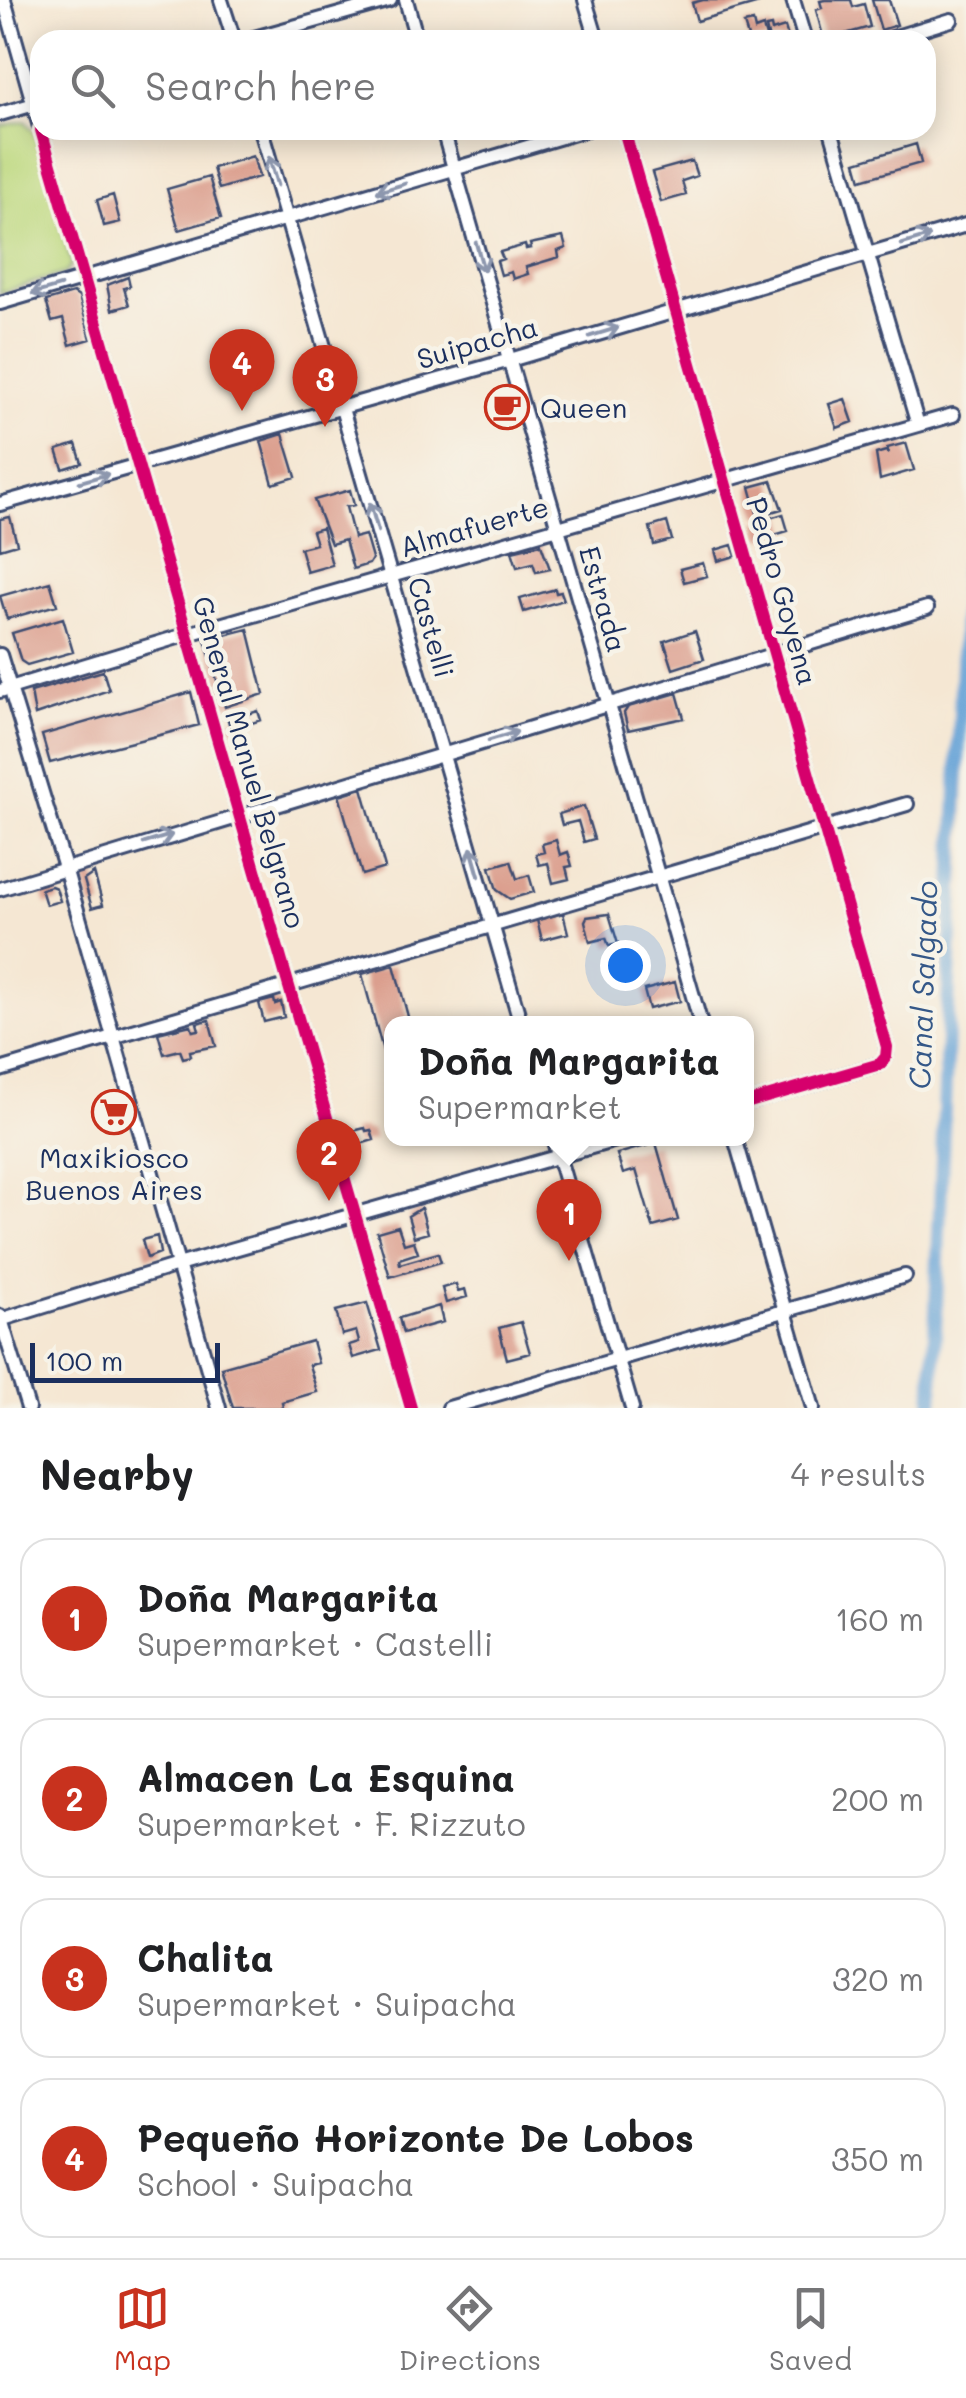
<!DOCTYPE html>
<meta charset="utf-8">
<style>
body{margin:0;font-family:Mali,sans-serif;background:#f2f2f2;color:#202124}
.scale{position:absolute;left:30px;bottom:25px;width:190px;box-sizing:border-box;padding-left:10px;border:5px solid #1b2f5e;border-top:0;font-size:28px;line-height:35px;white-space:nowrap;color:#1b2f5e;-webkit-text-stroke:8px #f7f3e8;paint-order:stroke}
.you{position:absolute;left:625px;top:965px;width:35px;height:35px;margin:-25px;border:8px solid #fff;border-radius:50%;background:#1a73e8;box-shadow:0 0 0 15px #1a73e833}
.badge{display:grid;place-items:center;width:65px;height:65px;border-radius:50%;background:#c8321e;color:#fff;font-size:32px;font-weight:700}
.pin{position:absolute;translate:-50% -82px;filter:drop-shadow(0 2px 5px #0008)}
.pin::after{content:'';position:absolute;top:52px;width:35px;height:30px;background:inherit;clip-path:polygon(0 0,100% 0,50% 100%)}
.popup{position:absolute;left:384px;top:1016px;width:370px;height:130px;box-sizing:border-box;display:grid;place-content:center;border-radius:20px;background:#fff;filter:drop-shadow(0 2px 8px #0005);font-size:32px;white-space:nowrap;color:#757577}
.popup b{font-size:38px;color:#202124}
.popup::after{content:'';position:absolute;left:50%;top:100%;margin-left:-20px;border:20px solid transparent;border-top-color:#fff}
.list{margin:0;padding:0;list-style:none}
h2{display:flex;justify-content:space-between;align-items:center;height:130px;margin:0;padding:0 40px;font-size:42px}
h2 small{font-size:32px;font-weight:400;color:#757577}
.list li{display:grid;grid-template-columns:65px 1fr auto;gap:30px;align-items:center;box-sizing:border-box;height:160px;margin:0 20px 20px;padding:0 20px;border:2px solid #e0e0e0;border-radius:30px}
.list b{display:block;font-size:38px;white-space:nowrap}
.list p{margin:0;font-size:32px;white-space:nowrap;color:#757577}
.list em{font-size:32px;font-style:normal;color:#757577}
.icon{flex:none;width:55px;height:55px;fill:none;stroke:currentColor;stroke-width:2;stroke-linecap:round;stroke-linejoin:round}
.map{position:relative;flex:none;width:966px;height:1408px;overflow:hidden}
.search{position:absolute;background:#fff;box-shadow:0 5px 25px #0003;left:30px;right:30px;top:30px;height:110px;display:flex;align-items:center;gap:25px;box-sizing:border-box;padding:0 35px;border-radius:30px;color:#757577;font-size:38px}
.sheet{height:850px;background:#fff}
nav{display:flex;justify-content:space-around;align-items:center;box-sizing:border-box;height:140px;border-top:2px solid #e0e0e0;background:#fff;font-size:28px;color:#757577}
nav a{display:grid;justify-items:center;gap:5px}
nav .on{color:#c8321e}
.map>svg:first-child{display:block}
.green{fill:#bcd87d;stroke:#6c846e;stroke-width:2.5}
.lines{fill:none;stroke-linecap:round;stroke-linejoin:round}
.canal{stroke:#66a3d7;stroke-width:14}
.building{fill:#db9f8e}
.street-casing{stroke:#3c4b70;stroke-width:18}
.street{stroke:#fff;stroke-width:12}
.cycleway-casing{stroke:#f7f3e8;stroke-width:19}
.cycleway{stroke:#d6006c;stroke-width:12}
.oneway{stroke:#8d97ae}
.labels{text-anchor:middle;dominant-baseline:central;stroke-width:9;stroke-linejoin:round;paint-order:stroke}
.street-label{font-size:28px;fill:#1b2f5e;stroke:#f7f3e8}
.poi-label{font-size:28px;fill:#1b2f5e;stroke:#f7f3e8;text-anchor:start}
.water-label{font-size:30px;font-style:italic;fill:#355888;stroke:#f7f3e8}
</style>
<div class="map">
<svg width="966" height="1408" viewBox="0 0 966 1408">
<rect width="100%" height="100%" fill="#f7f3e8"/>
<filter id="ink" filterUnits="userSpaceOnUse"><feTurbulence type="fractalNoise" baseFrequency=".01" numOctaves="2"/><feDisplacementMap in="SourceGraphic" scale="20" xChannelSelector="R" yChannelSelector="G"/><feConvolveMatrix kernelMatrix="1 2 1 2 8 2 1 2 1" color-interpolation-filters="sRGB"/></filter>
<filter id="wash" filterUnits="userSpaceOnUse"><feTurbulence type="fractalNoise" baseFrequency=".0048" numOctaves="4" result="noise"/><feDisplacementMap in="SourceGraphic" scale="40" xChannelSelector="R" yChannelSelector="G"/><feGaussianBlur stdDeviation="2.25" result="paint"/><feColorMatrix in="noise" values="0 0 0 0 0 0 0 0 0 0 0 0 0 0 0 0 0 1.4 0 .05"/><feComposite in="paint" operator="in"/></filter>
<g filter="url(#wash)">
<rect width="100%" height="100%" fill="#f5e7d3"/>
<!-- green -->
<path class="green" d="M25,121L35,132L72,264L66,273L0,293V126Z"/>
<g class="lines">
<!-- canal -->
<path class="canal" d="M932,1408L966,565"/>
</g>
<g id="blocks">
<!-- building -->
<path class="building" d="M703,0H766V1L697,21L692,3Z
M825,0H851L853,7L864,4L870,27L824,40L816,10L822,8L820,1Z
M872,0H889L897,25L881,30Z
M753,22L755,30L763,27L767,40H749L744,24Z
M771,26L772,31L785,27L789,40H769L766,27Z
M916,144L921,163L861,180L856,162Z
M253,156L259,177L219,189L213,168Z
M692,161L697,176L682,181L686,195L661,202L652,172Z
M209,177L221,218L179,230L167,189Z
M113,195L120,222L104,226L97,200Z
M563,237L566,248L558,251L559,257L526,267L528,274L513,279L511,272L501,275L497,261L503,259L500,252L525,245L526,249L531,248L530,244Z
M128,277L130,286L124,288L129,305L112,310L107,285Z
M73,293L79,297L91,339L70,345L63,319L52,322L46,301Z
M845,399L853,422L837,428L829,404Z
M283,434L296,477L273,484L261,441Z
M906,443L914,470L880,480L876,454L886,451L889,454L887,448Z
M76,444L82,463L63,469L57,450Z
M772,481L782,509L758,516L750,487Z
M350,490L354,505L346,507L354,538L365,535L372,559L369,564L353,569L345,540L331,544L314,500Z
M783,514L788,531L761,539L756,522Z
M10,517L17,544L0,549V519Z
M667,522L672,540L654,545L650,527Z
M322,528L332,565L307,572L300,548L316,544L312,531Z
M541,544L550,569L536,572L533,563L517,567L512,551Z
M732,545L736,556L718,561L715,550Z
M703,563L707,576L684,582L680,569Z
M50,582L57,605L7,619L0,596Z
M555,589L556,593L561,592L564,600L524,612L520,599Z
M63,618L73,652L27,665L21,661L12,633Z
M248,629L264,694L225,707L205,640Z
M695,631L704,659L673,669L664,641Z
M103,671L109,690L35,715L31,692Z
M191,692L199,725L50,763L42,735Z
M677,693L684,718L628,730L624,713L628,707Z
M258,711L261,720L231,730L228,720Z
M362,788L385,868L362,875L339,795Z
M584,806L594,839L584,842L578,821L562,825L559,814Z
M556,840L560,855L568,852L572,866L566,867L569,879L553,883L548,863L539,865L536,854L544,852L542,844Z
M511,861L517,879L529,875L534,892L510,899L497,890L490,867Z
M94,873L103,905L92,908L84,880Z
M51,886L56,888L60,901L46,905L41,889Z
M563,913L568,933L542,940L537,920Z
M609,914L618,944L609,946L606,938L590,942L585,921L587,917Z
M394,965L410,1024H392L390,1076L362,974Z
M675,982L680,1001L649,1009L644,990Z
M274,999L275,1004L281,1002L284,1017L264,1022L259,1003Z
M209,1020L216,1046L190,1051L191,1056L183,1058L180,1050L164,1054L158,1033L191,1025L193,1031L199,1030L197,1023Z
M365,1128L366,1131L371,1130L374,1140L357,1145L353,1131Z
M656,1143L678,1220L653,1227L636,1170L623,1174L617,1154Z
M421,1208L428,1233L414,1237L408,1216Z
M398,1226L404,1244L414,1241L418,1253L399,1259L400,1264L438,1253L441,1262L390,1277L377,1232Z
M157,1236L160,1253L147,1258L142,1240Z
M456,1284L458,1291L465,1289L467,1297L446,1303L442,1288Z
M367,1303L381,1350L353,1358L349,1345L359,1342L356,1331L342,1335L336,1311Z
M439,1306L443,1322L403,1333L399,1318Z
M521,1322L530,1353L507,1359L499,1328Z
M312,1341L318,1363L309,1365L317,1392L282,1402L283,1408H233L221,1367Z"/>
</g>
</g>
<g filter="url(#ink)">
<use href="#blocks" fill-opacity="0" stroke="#3c4b70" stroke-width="2.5"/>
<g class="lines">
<defs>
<path id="street" d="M4,0L40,127
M221,0L234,40
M406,0L417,40
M585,0L597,40
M793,0L805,40
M247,40L390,0
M886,40L951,20
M0,114L38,103
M41,130L411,1408
M261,130L521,1024
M443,130L701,1024
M624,130L887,1047L886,1057L880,1064L746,1103
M831,130L918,425
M0,303L585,130
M0,504L510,360L966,225
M0,655L65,868L219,1408
M0,691L188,634L953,415
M0,889L927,608
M0,1070L907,804
M553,1138L632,1408
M735,1138L813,1408
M0,1316L28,1408
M0,1320L178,1265L623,1138
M449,1408L905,1276"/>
</defs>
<!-- street casing -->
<use href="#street" class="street-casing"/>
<!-- street -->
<use href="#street" class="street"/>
<defs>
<path id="cycleway" d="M41,130L411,1408
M624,130L887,1047L886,1057L880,1064L746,1103"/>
</defs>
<!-- cycleway casing -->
<use href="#cycleway" class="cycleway-casing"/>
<!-- cycleway -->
<use href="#cycleway" class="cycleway"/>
</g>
<!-- one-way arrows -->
<defs><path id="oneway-shaft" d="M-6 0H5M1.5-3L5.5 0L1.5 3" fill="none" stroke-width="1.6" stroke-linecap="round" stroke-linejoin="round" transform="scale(2.5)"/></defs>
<g class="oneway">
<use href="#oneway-shaft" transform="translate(273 171) rotate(-107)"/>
<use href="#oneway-shaft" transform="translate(391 188) rotate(163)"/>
<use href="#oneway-shaft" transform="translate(916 240) rotate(-17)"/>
<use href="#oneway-shaft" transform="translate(480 257) rotate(74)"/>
<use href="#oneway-shaft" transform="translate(46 290) rotate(164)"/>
<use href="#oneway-shaft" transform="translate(604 332) rotate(-17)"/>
<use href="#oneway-shaft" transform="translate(94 478) rotate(-16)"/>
<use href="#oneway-shaft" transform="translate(374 517) rotate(-106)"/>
<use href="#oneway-shaft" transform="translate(503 736) rotate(-17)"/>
<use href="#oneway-shaft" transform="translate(158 839) rotate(-17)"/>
<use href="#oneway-shaft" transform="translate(475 862) rotate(-106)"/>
</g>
</g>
<!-- icons -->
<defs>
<symbol id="cafe-ring" viewBox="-11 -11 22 22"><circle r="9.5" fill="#f7f3e8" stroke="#c8321e" stroke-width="1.5"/><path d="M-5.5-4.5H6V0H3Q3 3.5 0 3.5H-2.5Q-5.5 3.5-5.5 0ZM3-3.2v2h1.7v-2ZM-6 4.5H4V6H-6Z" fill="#c8321e"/></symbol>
<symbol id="supermarket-ring" viewBox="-11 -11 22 22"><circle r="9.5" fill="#f7f3e8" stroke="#c8321e" stroke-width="1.5"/><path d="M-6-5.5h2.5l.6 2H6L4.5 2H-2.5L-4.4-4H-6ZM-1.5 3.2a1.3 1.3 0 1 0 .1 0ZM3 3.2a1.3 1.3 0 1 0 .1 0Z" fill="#c8321e"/></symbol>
</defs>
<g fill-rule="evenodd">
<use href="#cafe-ring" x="482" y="382" width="50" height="50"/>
<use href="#supermarket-ring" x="89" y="1087" width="50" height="50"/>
</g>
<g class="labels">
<!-- street labels -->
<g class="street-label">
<text transform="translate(477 342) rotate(-16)">Suipacha</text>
<text transform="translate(474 526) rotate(-16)">Almafuerte</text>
<text transform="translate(783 591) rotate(74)">Pedro Goyena</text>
<text transform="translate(604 599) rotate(74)">Estrada</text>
<text transform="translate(432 627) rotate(74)">Castelli</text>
<text transform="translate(250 762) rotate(74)">General Manuel Belgrano</text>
</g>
<!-- poi labels -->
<g class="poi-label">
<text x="540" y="407">Queen</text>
<text x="114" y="1157" text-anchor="middle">Maxikiosco<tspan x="114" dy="32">Buenos Aires</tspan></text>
</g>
<!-- water labels -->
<g class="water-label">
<text transform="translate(922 985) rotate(-88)">Canal Salgado</text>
</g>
</g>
</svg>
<div class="scale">100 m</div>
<div class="you"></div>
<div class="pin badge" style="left:569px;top:1261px">1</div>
<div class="popup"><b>Doña Margarita</b>Supermarket</div>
<div class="pin badge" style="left:329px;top:1201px">2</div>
<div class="pin badge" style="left:325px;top:427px">3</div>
<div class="pin badge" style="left:242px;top:411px">4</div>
<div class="search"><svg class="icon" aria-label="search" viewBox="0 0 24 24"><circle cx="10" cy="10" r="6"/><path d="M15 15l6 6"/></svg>Search here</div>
</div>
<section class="sheet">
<h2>Nearby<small>4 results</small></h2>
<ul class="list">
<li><span class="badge">1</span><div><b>Doña Margarita</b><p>Supermarket · Castelli</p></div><em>160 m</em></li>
<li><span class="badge">2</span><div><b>Almacen La Esquina</b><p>Supermarket · F. Rizzuto</p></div><em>200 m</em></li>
<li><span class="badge">3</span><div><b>Chalita</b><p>Supermarket · Suipacha</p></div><em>320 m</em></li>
<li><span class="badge">4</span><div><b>Pequeño Horizonte De Lobos</b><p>School · Suipacha</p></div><em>350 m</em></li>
</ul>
</section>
<nav>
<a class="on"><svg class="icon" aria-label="map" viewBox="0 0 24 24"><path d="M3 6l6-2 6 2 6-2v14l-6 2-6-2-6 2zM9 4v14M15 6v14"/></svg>Map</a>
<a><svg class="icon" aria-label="directions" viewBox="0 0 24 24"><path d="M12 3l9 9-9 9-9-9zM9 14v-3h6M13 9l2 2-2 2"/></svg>Directions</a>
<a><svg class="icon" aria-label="saved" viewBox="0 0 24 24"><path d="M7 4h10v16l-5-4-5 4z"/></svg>Saved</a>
</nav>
